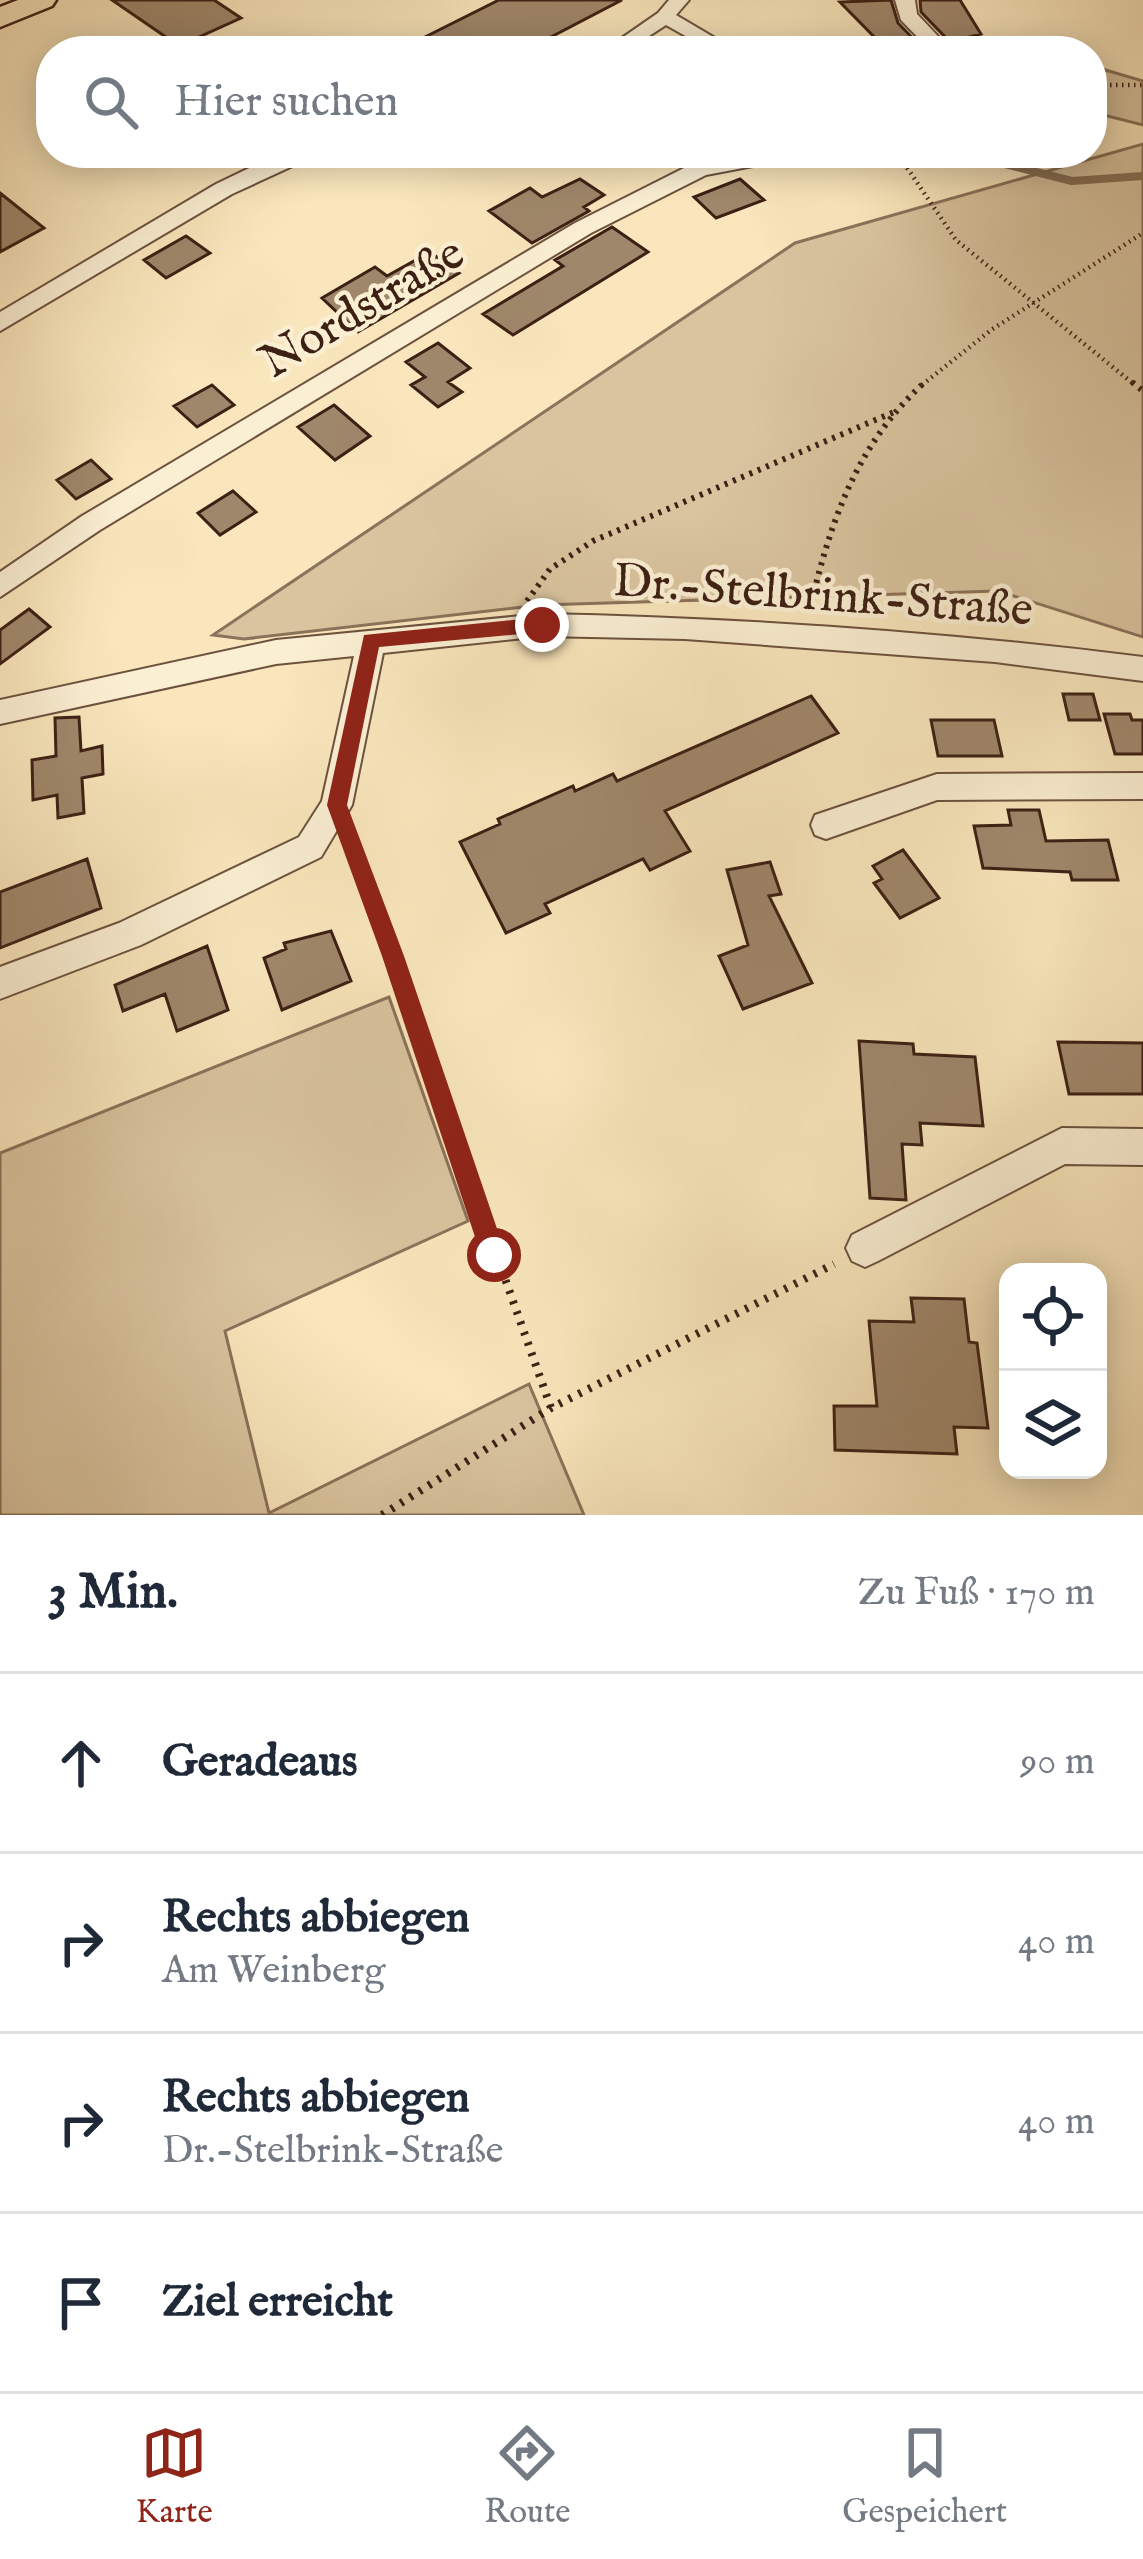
<!DOCTYPE html>
<html lang="de">
<meta charset="utf-8">
<style>
body{margin:0;font-family:"IM FELL English",serif;background:#f2f2f3;color:#1f2937}
.controls{position:absolute;right:36px;bottom:36px;display:grid;overflow:hidden;border-radius:24px;box-shadow:0 6px 30px #0003}
.controls button{width:108px;height:108px;display:grid;place-items:center;padding:0;border:0;border-bottom:3px solid #e0e1e3;background:#fff;color:#1f2937;font:60px sans-serif}
.stop{position:absolute;width:36px;height:36px;margin:-27px;border:9px solid #8f2418;border-radius:50%;background:#fff}
.stop.end{background:#8f2418;border-color:#fff;box-shadow:0 3px 12px #0008}
.list{margin:0;padding:0;list-style:none}
h2{display:flex;justify-content:space-between;align-items:center;height:156px;margin:0;padding:0 48px;font-size:51px}
h2 small{font-size:39px;font-weight:400;color:#747a83}
.list li{display:grid;grid-template-columns:78px 1fr auto;gap:36px;align-items:center;box-sizing:border-box;height:180px;padding:0 48px;border-top:3px solid #e0e1e3}
.list b{display:block;font-size:45px;white-space:nowrap}
.list p{margin:0;font-size:39px;white-space:nowrap;color:#747a83}
.list em{font-size:39px;font-style:normal;color:#747a83}
.icon{flex:none;width:66px;height:66px;fill:none;stroke:currentColor;stroke-width:2;stroke-linecap:round;stroke-linejoin:round}
.map{position:relative;flex:none;width:1143px;height:1515px;overflow:hidden}
.search{position:absolute;background:#fff;box-shadow:0 6px 30px #0003;left:36px;right:36px;top:36px;height:132px;display:flex;align-items:center;gap:30px;box-sizing:border-box;padding:0 42px;border-radius:48px;color:#747a83;font-size:45px}
.sheet{height:876px;background:#fff}
nav{display:flex;justify-content:space-around;align-items:center;box-sizing:border-box;height:168px;border-top:3px solid #e0e1e3;background:#fff;font-size:33px;color:#747a83}
nav a{display:grid;justify-items:center;gap:6px}
nav .on{color:#8f2418}
.map>svg:first-child{display:block}
.green{fill:#d9c49f;stroke:#8b725a;stroke-width:3}
.lines{fill:none;stroke-linecap:round;stroke-linejoin:round}
.stream{stroke:#876f57;stroke-width:8}
.building{fill:#9f876b;stroke:#3d2014;stroke-width:3}
.street-casing{stroke:#6c523e;stroke-width:4}
.primary-casing{stroke:#3d2014;stroke-width:5}
.path-far2{stroke:#3d2014;stroke-width:4.5;stroke-dasharray:1.5 4.5;stroke-linecap:butt}
.path-far1{stroke:#3d2014;stroke-width:6;stroke-dasharray:3 6;stroke-linecap:butt}
.path{stroke:#3d2014;stroke-width:8;stroke-dasharray:3 8;stroke-linecap:butt}
.street{fill:#fbefd3;fill-rule:evenodd}
.primary{fill:#f9e6bc;fill-rule:evenodd}
.route{fill:#8f2418}
.labels{text-anchor:middle;dominant-baseline:central;stroke-width:9;stroke-linejoin:round;paint-order:stroke}
.street-label{font-size:48px;fill:#3d2014;stroke:#fbefd3}
</style>
<div class="map">
<svg width="1143" height="1515" viewBox="0 0 1143 1515">
<rect width="100%" height="100%" fill="#f9e6bc"/>
<filter id="stains"><feTurbulence type="fractalNoise" baseFrequency=".00167" numOctaves="4"/><feColorMatrix values="0 0 0 0 .2 0 0 0 0 .09 0 0 0 0 .02 0 0 0 .5 -.17"/></filter>
<radialGradient id="worn" r=".72"><stop offset=".6" stop-color="#630" stop-opacity="0"/><stop offset="1" stop-color="#630" stop-opacity=".3"/></radialGradient>
<!-- green -->
<path class="green" d="M1092,66L1143,81V125L1092,112Z
M1143,144V637L998,591L541,605L244,639L213,635L795,243Z
M389,997L468,1221L225,1331L269,1513L529,1384L584,1515H0V1153Z"/>
<g class="lines">
<!-- stream -->
<path class="stream" d="M961,153L1072,181L1143,176"/>
</g>
<!-- building -->
<path class="building" d="M112,0H214L241,18L179,46Z
M499,0H622L524,51H397Z
M891,0L898,23L923,49L888,51L840,2Z
M920,0H960L981,34L950,42L921,12Z
M580,179L604,195L584,207L589,211L532,243L489,211L530,188L542,197Z
M740,179L764,200L716,218L694,197Z
M0,193L44,228L0,252Z
M612,227L648,252L513,335L483,314L563,266L555,260Z
M186,236L210,253L166,278L144,260Z
M430,252L459,273L358,332L322,298L375,267L387,276Z
M438,343L470,368L448,382L462,392L438,407L411,385L425,377L406,362Z
M212,385L234,405L197,427L174,406Z
M334,405L370,436L335,460L298,427Z
M91,460L111,479L76,499L57,480Z
M233,491L256,512L220,535L198,513Z
M29,609L50,627L0,664V630Z
M1063,694H1093L1100,720H1069Z
M811,696L838,733L665,811L690,851L650,870L643,859L545,904L550,913L506,933L460,842L500,824L498,819L573,786L575,791L613,774L617,781Z
M1104,714H1130L1132,720H1143V754H1115Z
M79,717L81,751L102,746L103,774L82,778L84,813L58,818L57,795L33,800L32,760L56,756L55,718Z
M931,720H994L1002,756H938Z
M1008,810H1039L1046,841L1108,840L1118,880H1072L1070,872L983,868L974,826L1011,825Z
M903,850L939,898L900,918L874,883L882,879L873,866Z
M87,859L101,908L0,948V892Z
M770,862L781,894L769,896L812,983L743,1009L719,956L748,945L727,870Z
M331,931L351,981L282,1010L264,958L286,949L284,943Z
M207,946L228,1010L177,1031L165,994L123,1011L115,985Z
M859,1041L913,1044L914,1054L975,1057L983,1126L920,1123L922,1145L902,1144L906,1200L870,1198Z
M1058,1042L1143,1043V1094H1069Z
M911,1298L964,1299L969,1342L977,1343L988,1428L954,1427L957,1454L835,1450L834,1406H877L869,1321L914,1322Z"/>
<g class="lines">
<defs>
<path id="street" d="M669,0H689L676,15L737,51H712L666,25L626,51H603L658,13Z
M895,0H915L917,14L952,51H931L901,20Z
M280,153H321L232,194L0,331V312L216,184Z
M754,153H802L791,159L706,175L591,233L100,530L0,597V572L82,516L575,223L692,164Z
M542,614C743,618 943,632 1143,657V681L995,662L685,639L542,636L383,653L352,805L321,857L141,945L0,999V967L119,923L299,837L322,801L354,656L276,664L0,724V700L276,640Z
M1143,773V799L937,800L826,839L815,835L811,825L815,815L937,774Z
M1062,1128L1143,1129V1165L1065,1164L878,1261L865,1267L852,1261L846,1248L852,1235Z"/>
<path id="primary" d="M18,0H56L52,6L0,27V7Z"/>
</defs>
<!-- street casing -->
<use href="#street" class="street-casing"/>
<!-- primary casing -->
<use href="#primary" class="primary-casing"/>
<!-- path-far2 -->
<path class="path-far2" d="M1092,85H1143
M897,153L956,240L1135,385
M922,385L991,330L1143,233"/>
<!-- path-far1 -->
<path class="path-far1" d="M1132,382L1143,391
M527,601L550,569L593,541L894,412
M810,609C830,522 857,443 925,382
M349,840L363,879"/>
<!-- path -->
<path class="path" d="M362,876L551,1408
M382,1515L551,1408L834,1264"/>
<!-- street -->
<use href="#street" class="street"/>
<!-- primary -->
<use href="#primary" class="primary"/>
</g>
<!-- route -->
<path class="route" d="M542,617L551,625L542,632L379,647L347,805L404,956L506,1255L494,1267L481,1255L382,956L327,805L364,635Z"/>
<g class="labels">
<!-- street labels -->
<g class="street-label">
<text transform="translate(363 309) rotate(-31)">Nordstraße</text>
<text transform="translate(823 597) rotate(4)">Dr.-Stelbrink-Straße</text>
</g>
</g>
<rect width="100%" height="100%" filter="url(#stains)"/>
<rect width="100%" height="100%" fill="url(#worn)"/>
</svg>
<div class="controls">
<button><svg class="icon" aria-label="locate" viewBox="0 0 24 24"><circle cx="12" cy="12" r="6"/><path d="M12 2v4M12 18v4M2 12h4M18 12h4"/></svg></button>
<button><svg class="icon" aria-label="layers" viewBox="0 0 24 24"><path d="M12 4l9 5-9 5-9-5zM3 14l9 5 9-5"/></svg></button>
</div>
<div class="stop" style="left:494px;top:1255px"></div>
<div class="stop end" style="left:542px;top:625px"></div>
<div class="search"><svg class="icon" aria-label="search" viewBox="0 0 24 24"><circle cx="10" cy="10" r="6"/><path d="M15 15l6 6"/></svg>Hier suchen</div>
</div>
<section class="sheet">
<h2>3 Min.<small>Zu Fuß · 170 m</small></h2>
<ul class="list">
<li><svg class="icon" aria-label="ahead" viewBox="0 0 24 24"><path d="M12 20V5M6 11l6-6 6 6"/></svg><div><b>Geradeaus</b></div><em>90 m</em></li>
<li><svg class="icon" aria-label="right" viewBox="0 0 24 24"><path d="M7 20v-9h11M14 6l5 5-5 5"/></svg><div><b>Rechts abbiegen</b><p>Am Weinberg</p></div><em>40 m</em></li>
<li><svg class="icon" aria-label="right" viewBox="0 0 24 24"><path d="M7 20v-9h11M14 6l5 5-5 5"/></svg><div><b>Rechts abbiegen</b><p>Dr.-Stelbrink-Straße</p></div><em>40 m</em></li>
<li><svg class="icon" aria-label="arrive" viewBox="0 0 24 24"><path d="M6 21V4h12l-3 4 3 4H6"/></svg><div><b>Ziel erreicht</b></div></li>
</ul>
</section>
<nav>
<a class="on"><svg class="icon" aria-label="map" viewBox="0 0 24 24"><path d="M3 6l6-2 6 2 6-2v14l-6 2-6-2-6 2zM9 4v14M15 6v14"/></svg>Karte</a>
<a><svg class="icon" aria-label="directions" viewBox="0 0 24 24"><path d="M12 3l9 9-9 9-9-9zM9 14v-3h6M13 9l2 2-2 2"/></svg>Route</a>
<a><svg class="icon" aria-label="saved" viewBox="0 0 24 24"><path d="M7 4h10v16l-5-4-5 4z"/></svg>Gespeichert</a>
</nav>
